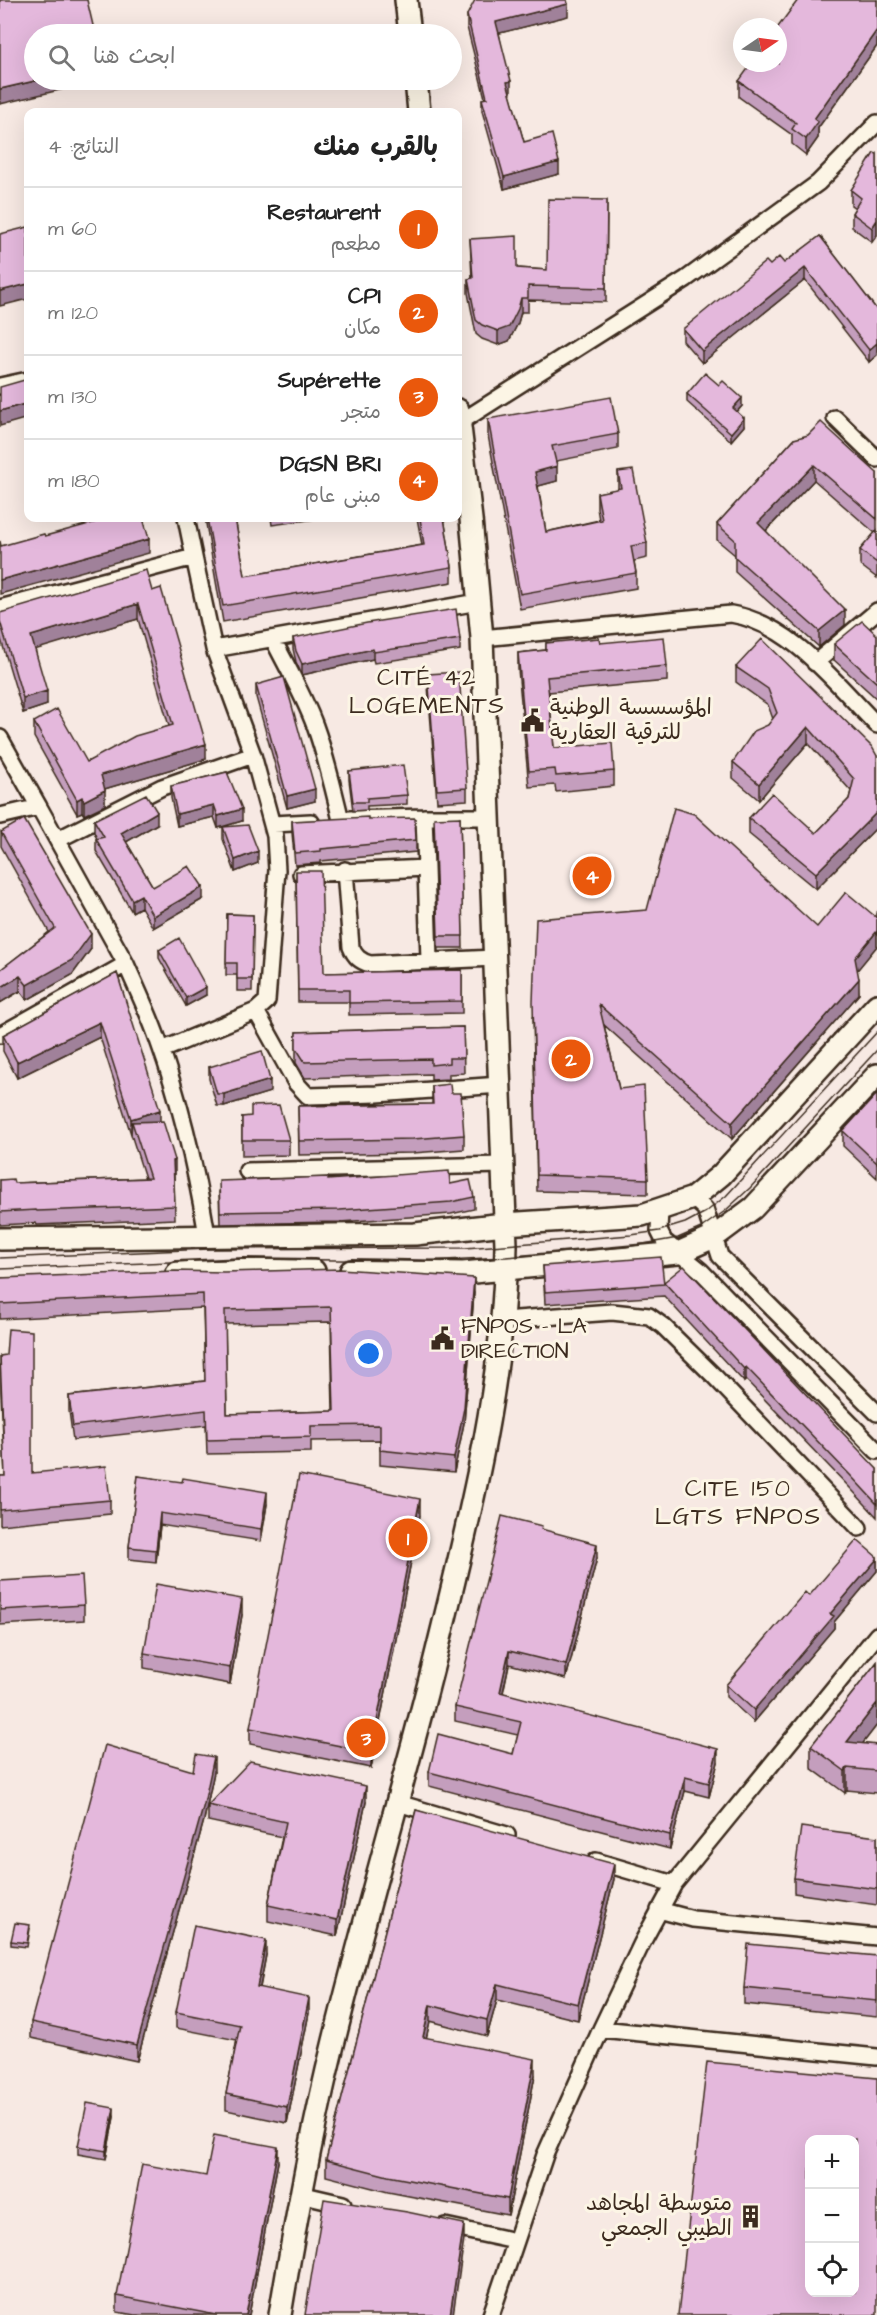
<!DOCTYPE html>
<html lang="ar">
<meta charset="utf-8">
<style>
body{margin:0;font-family:"Architects Daughter","Playpen Sans Arabic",sans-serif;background:#f2f2f2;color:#222;direction:rtl}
.controls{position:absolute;right:18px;bottom:18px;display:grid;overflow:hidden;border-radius:12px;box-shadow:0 6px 24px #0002}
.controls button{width:54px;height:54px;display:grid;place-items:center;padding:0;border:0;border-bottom:2px solid #e0e0e0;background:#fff;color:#222;font:30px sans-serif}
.compass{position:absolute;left:733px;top:18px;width:54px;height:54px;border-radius:50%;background:#fff;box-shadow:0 6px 24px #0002;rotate:77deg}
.you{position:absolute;left:369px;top:1354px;width:21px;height:21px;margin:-15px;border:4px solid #fff;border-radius:50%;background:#1a73e8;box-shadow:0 0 0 9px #1a73e833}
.badge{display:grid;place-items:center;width:39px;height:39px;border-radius:50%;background:#ea580c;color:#fff;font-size:20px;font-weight:700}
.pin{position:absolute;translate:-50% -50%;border:3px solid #fff;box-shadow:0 2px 6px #0006}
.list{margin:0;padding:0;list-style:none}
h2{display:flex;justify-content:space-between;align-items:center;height:78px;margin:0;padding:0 24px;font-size:26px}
h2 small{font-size:20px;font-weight:400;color:#767676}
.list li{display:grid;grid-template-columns:39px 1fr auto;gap:18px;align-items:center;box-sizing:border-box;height:84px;padding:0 24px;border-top:2px solid #e0e0e0}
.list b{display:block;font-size:22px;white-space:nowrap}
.list p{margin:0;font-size:20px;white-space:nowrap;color:#767676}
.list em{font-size:20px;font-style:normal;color:#767676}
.icon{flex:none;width:33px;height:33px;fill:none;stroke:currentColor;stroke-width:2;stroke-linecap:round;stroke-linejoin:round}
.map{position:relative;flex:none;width:877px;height:2315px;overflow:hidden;direction:ltr}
.search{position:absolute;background:#fff;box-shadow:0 6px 24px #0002;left:24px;top:24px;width:438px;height:66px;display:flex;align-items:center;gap:15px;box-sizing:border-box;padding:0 21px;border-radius:33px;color:#767676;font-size:22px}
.panel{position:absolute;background:#fff;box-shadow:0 6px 24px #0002;left:24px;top:108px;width:438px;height:414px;border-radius:12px;direction:rtl}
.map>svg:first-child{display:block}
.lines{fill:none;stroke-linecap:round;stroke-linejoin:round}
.street-casing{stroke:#3b2a1e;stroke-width:20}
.secondary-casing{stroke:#3b2a1e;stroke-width:26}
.street{stroke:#fcf5e5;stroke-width:15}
.secondary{stroke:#fcf5e5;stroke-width:21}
.tram{stroke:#3b2a1e;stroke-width:1.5}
.wall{fill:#c49ebd;stroke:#3b2a1e;stroke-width:1.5;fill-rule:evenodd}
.shaded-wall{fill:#a0819a;stroke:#3b2a1e;stroke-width:1.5}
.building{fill:#e4b8dc;stroke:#3b2a1e;stroke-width:1.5;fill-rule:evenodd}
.labels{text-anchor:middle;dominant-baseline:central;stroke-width:6;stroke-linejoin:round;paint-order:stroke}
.poi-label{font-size:22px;fill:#3b2a1e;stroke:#fcf5e5;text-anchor:start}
.neighbourhood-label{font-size:24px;letter-spacing:1.5px;fill:#3b2a1e;stroke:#fcf5e5}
</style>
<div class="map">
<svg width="877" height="2315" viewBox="0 0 877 2315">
<rect width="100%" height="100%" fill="#f7e9e3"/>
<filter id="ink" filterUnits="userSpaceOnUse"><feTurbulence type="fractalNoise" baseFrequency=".0167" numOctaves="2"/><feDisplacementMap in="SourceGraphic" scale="12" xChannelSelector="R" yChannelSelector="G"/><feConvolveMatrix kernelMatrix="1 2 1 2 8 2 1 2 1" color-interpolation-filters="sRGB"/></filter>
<g filter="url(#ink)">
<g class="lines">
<defs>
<path id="street" d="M0,386L28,380
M835,418L877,459
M459,423L686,279L818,183L877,123
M0,608L194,557L186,518
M482,638L731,614C792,624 836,684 877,725
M273,639C287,667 304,696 315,726C326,756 333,788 341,820
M214,649L478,602
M815,663L877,611
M0,738L39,807L0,816
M349,819L424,817
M273,824L311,822
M59,839L162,787L253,755
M426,868L429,960
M345,870L351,947C355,957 360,961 370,964L494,958
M301,874L426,868L424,817H489
M126,964C137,989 149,1014 158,1040C181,1103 196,1169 207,1235
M256,1011L296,1083L308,1096L377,1094L500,1085
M0,1035L126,964L39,807
M162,1050L256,1011L267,1001L277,870L275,836L253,755L214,649L194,557
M247,1171L503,1165
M693,1198L705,1209L720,1256L877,1413
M660,1209L659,1231L664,1241L700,1270L877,1451
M503,1320L612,1312L649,1316L663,1326L714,1376L859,1528
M398,1803L507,1835
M596,1861L674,1884
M659,1910L693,1919L877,1937
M601,2029L877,2057
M300,2194L343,2204
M445,2226L515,2241
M491,2315L545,2155L601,2029L642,1943L674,1884L877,1635"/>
<path id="secondary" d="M406,0L410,34
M416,80L419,112
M0,1239L415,1234L504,1224L642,1215L693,1198L721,1175L877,1005
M351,1271L463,1273L678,1253L714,1237L753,1208L877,1075
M177,1273L244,1270L314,1271
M280,2315C295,2224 311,2134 333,2045C364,1918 401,1793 433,1667C467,1528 504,1388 506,1245L482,638L471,519L458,410"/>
</defs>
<!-- street casing -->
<use href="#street" class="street-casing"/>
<!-- secondary casing -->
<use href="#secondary" class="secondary-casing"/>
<!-- street -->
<use href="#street" class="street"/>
<!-- secondary -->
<use href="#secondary" class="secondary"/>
<!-- tram -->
<path class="tram" d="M0,1258L209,1249L465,1248L631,1235L659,1231L685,1223L706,1212L726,1196L877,1032
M0,1269L243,1259L425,1261L506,1257L626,1247L678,1238L701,1228L725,1211L750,1188L877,1050"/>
</g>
<!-- wall -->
<path class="wall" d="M877,0V46L818,128V138L806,155L792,144V135L739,97V81Z
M467,15L568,16L499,33L510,94L524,142L559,174L504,189L482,111V99L485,98L467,27Z
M877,154V235L872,242L852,227V213L855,208L851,205V190Z
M607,200L606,302L528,300V312H521L518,323L509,341L498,345L482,339L476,334L468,293V279L472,278L470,239L517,268L547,270Z
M820,236L877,310V355L869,362L805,280L702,363L683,341V329L770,265L784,263Z
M687,394L742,406L737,412L744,426L731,441L687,402Z
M488,419L618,434V449L556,461L557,481L538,486L546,532L599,520L597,508V493L618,489V472L647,543V558L634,561L636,573V588L520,609L488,435Z
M794,439L877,473V578L860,565V550L875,533L814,480L766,531L845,625L819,647L735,572V555L717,540V524Z
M205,518H235L245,576L422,545L417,518H444L452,567V582L223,622Z
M271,518H323L272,525Z
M152,591L206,759L104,789L105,805L84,815L82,812L77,814L34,737V722L87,762L169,726L138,619L35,649L47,705L23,713L0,636V613Z
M877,635V699L834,660V644Z
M293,638L460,639V650L374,663L373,659L302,675L296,662L293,649Z
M546,643H600L667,666V681L549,692L554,748L614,771V786L556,792L555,785L529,787L518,669V653L546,650Z
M736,667L877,756V827L816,889L749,834V818L816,833L849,799L851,791L808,743L759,800L733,778V762L768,725L773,719L768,705L736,682Z
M428,674L467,788V800L437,802L428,686Z
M256,685L315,801L287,808L256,697Z
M349,771L407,795V804L367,806V810L353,811L349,780Z
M227,772L242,821L218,828L214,817L177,826L171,798V786Z
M460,817L463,948H438L434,830Z
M368,819L416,840V852L321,861V863L295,865L292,833V821Z
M94,820L157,824L126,842L153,887L203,899L153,928L141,907L132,912L96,851V839H97L94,832Z
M223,827L258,863L235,872L223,839Z
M1,832L91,949L72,975L27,1000L20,991L0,1003V970L49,932L1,846Z
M296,871L324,973L462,970V1013L349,1015V1002H298Z
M877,912V946L857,970L859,994L732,1139L604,1025L619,1089L648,1179V1194L537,1191L533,1017L817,927L876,917V913Z
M227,914L253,915L252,991H237V975H226Z
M159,950L206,995L186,1006L159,958Z
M117,973L175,1174H174L175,1219L37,1225L36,1223L0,1225V1180L14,1183L145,1178L100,1037L17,1078L3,1051V1035Z
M463,1027L464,1073L449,1074V1079L431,1080V1074L305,1078L296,1063V1032Z
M209,1067L270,1092L224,1106H217L209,1079Z
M432,1086L451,1093L464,1135V1149L413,1153L299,1155L298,1106L432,1104Z
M877,1094V1178L843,1146V1131Z
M242,1117L289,1140V1155L242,1156Z
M328,1180L450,1184L474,1197V1209L451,1214L340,1222L220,1224L219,1192Z
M543,1266L664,1282L877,1469V1517L851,1489L746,1380L744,1382L664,1296L545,1304Z
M0,1278L474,1293L464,1423L454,1472L380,1465V1440L311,1441V1452L207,1454L206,1425L73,1440L69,1411V1396L205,1381L203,1308L0,1319ZM331,1322L333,1411L227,1414L225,1324Z
M0,1356L32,1473L110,1500V1514L0,1525V1476H5L0,1376Z
M138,1476L267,1504L261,1541L160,1525L156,1562L129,1559V1547Z
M420,1515L371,1768L250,1744V1728Z
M542,1529L597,1558L566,1679L509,1664L503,1693L718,1762L709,1797L685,1791L670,1849L429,1786V1772L513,1754L518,1735L455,1721V1707Z
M877,1557V1571L834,1622V1628L754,1722L726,1697V1685Z
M0,1581L84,1605V1620L0,1625Z
M242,1615L230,1684L144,1668V1653Z
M877,1662V1725L862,1744L877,1745V1793L847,1790L845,1793L811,1768V1746Z
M193,1771L214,1772L204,1820L137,2061L31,2038V2022Z
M366,1802L337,1936L268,1921V1905L282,1837L208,1821V1805Z
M416,1810L614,1879L578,2020L497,2000L487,2036L430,2021L426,2038L535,2075L508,2215L388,2192L326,2176V2160Z
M877,1837V1905L794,1893V1878Z
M30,1929L27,1947L11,1945V1941Z
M266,1955L260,1988L309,2013L287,2123L226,2110V2094L237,2040L176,2028V2012Z
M877,1956V2017L744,2004V1988Z
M114,2117L106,2159L78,2154V2146Z
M278,2162L249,2315H135L117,2312V2296L206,2176Z"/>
<!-- shaded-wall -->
<path class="shaded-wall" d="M568,4V16L496,34V22Z
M877,30V46L818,128V138L806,155V139L814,119Z
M39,80H102L0,104V89Z
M511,81V93L507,94V82Z
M559,162V174L504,189V177Z
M877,220V235L872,242V228Z
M805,268V280L702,363V351Z
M28,284V299L0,306V291Z
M521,298V312L518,323L509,341L498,345V331Z
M877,343V355L869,362V350Z
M742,398V406L733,416V408Z
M28,403V418L0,426V411Z
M744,418V426L731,441V433Z
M814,465V480L758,539V523Z
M557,466V481L535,487V472Z
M149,539V553L0,594V580Z
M138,604V619L31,651V636Z
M845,610V625L819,647V631Z
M373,649V659L302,675V664Z
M47,691V705L23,713V698Z
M808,727V743L759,800V784Z
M206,744V759L101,790V775Z
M315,789V801L287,808V796Z
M105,790V805L84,815V801Z
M82,797V812L77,814V800Z
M214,805V817L177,826V814Z
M242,809V821L218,828V816Z
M157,812V824L121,845V833Z
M877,812V827L816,889V873Z
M258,851V863L235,872V860Z
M203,887V899L153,928V916Z
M141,895V907L132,912V900Z
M877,931V946L855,973V958Z
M91,934V949L72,975L27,1000V985Z
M20,976V991L0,1003V988Z
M859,979V994L732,1139V1123Z
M206,987V995L186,1006V998Z
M100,1022V1037L17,1078V1062Z
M270,1080V1092L224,1106V1094Z
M160,1110V1126L132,1122L131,1134V1119Z
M175,1160V1174H173V1161Z
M474,1278V1293L464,1423L454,1472V1458Z
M746,1367V1380L744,1382V1369Z
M267,1492V1504L261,1541V1529Z
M420,1499V1515L371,1768V1752Z
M160,1513V1525L156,1562V1550Z
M597,1544V1558L566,1679V1665Z
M877,1559V1571L834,1622V1628L754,1722V1710L830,1614Z
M242,1599V1615L230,1684V1668Z
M509,1651V1664L500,1706V1692Z
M877,1703V1725L847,1764V1742Z
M718,1749V1762L709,1797V1783Z
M214,1757V1772L204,1820L137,2061V2045Z
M847,1768V1790L845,1793V1771Z
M685,1777V1791L670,1849V1835Z
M366,1786V1802L337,1936V1920Z
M614,1864V1879L578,2020V2004Z
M266,1940V1955L257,2002V1987Z
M497,1984V2000L487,2036V2020Z
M309,1998V2013L287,2123V2107Z
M430,2005V2021L423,2053V2037Z
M535,2059V2075L508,2215V2199Z
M114,2108V2117L106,2159V2151Z
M278,2147V2162L249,2315H246Z
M464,2224V2240L453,2315H450Z"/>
<!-- building -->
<path class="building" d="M0,0H87L95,34H34V80H39L0,89Z
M475,0H567L568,4L496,22L511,81L507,82L524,142L552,134L559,162L504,177L482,99L487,98L467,15Z
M798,0H877V30L814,119L818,122L806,139L792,129L796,123L739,81L752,63H778V27Z
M874,153L877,154V220L872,228L852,213L861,198L851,190Z
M548,199L607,200L606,288L528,286V298H521L518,309L509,327L498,331L482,325L476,320L468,279L473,278L470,239L517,236V268L547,270Z
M28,227V284L0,291V234Z
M820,236L877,310V343L869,350L805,268L702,351L683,329L766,261L770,265L779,257L784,263Z
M705,373L719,385L723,381L742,398L733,408L744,418L731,433L687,394Z
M28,379V403L0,411V387Z
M611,397L618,434L552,446L557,466L535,472L546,532L602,520L597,493L621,488L618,472L633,470L647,543L631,546L636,573L520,594L488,419Z
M821,422L877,473V519L814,465L758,523L845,610L819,631L735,557V540L717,524L794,439L808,435Z
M111,518H143L149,539L0,580V541L1,546L44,534L45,536Z
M207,518H235L245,576L424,545L420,518H444L452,567L223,606Z
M877,530V563L860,550Z
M146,570L152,591L161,588L206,744L101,775L105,790L84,801L82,797L77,800L34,722L57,709L87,762L135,736L173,725L138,604L31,636L47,691L23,698L0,621V613Z
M456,609L460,639L374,652L373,649L302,664L296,651L293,638L367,623Z
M862,621L877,635V683L834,644Z
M664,637L667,666L547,677L554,748L612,743L614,771L556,776L555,769L529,771L518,653L546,650V643L599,638L600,643Z
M762,639L872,747L877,756V812L816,873L749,818L772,793L816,833L849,799L854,779L808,727L759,784L733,762L754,731L768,725L777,713L768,689L736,667Z
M459,672L467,788L437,790L428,674Z
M284,677L315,789L287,796L256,685Z
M403,765L407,795L367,798V802H353L349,771Z
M227,772L242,809L218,816L214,805L177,814L171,786Z
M146,794L157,812L121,833L153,887L189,866L203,887L153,916L141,895L132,900L96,839L104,837L94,820Z
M674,808L694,814L817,927L846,892L877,918V931L855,958L859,979L732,1123L599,1005L619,1089L644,1086L648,1179L537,1175L533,1002L536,919L647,910Z
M368,817V819L415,818L416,840L321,849V851L295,853L292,821Z
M460,817L463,936H438L434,818Z
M24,819L91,934L72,960L27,985L20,976L0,988V970L55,928L1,832Z
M248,825L258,851L235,860L223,827Z
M296,871H321L324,973L462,970V1001L349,1003V990H298Z
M227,914L253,915L252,979H237V963H226Z
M179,938L206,987L186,998L159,950Z
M117,973L160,1110L131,1119L100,1022L17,1062L3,1035Z
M463,1027L464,1058H449V1063L431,1065V1059L305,1062L296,1048V1032Z
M262,1051L270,1080L224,1094H217L209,1067Z
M450,1084L451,1093H461L464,1135L413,1139L299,1141L298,1106L433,1104L432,1086Z
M877,1094V1163L843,1131Z
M279,1105L289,1140H242V1117L251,1116V1106Z
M163,1121L175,1160L173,1161L175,1206L37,1211L36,1210L0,1212V1180L13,1179L14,1183L150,1178L132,1122Z
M449,1171L450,1184L470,1180L474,1197L451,1202L340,1210L220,1212L219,1181L328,1177V1180Z
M661,1257L664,1284L545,1292L543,1266Z
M684,1266L877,1469V1504L851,1476L746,1367L744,1369L664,1282Z
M340,1269L474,1278L464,1408L454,1458L380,1450V1425L311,1426V1437L207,1440L206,1410L73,1426L69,1396L205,1381L203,1294L0,1304V1278L175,1271L224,1272ZM331,1307L334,1411L227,1414L225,1310Z
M8,1329L32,1331V1473L106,1466L110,1500L0,1510V1476H5L0,1356L6,1355Z
M299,1475L420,1499L371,1752L250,1728Z
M138,1476L182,1482L183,1478L267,1492L261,1529L160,1513L156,1550L129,1547Z
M502,1516L542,1526L541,1529L597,1544L566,1665L509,1651L500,1692L718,1749L709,1783L685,1777L670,1835L429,1772L438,1734L513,1754L521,1722L455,1707Z
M857,1540L877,1557V1559L830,1614L834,1616L754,1710L726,1685L805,1592L809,1596Z
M82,1576L84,1605L0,1610V1581Z
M156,1584L242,1599L230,1668L144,1653Z
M877,1662V1703L847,1742L877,1745V1771L847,1768L845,1771L811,1746Z
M105,1745L193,1771L196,1754L214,1757L204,1804L137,2045L31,2022Z
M250,1761L366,1786L337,1920L268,1905L286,1822L208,1805Z
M416,1810L614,1864L578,2004L497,1984L487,2020L430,2005L423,2037L535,2059L508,2199L388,2176L326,2160Z
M801,1827L877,1837V1889L794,1878Z
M15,1923L30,1925L27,1943L11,1941Z
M194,1925L266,1940L257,1987L309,1998L287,2107L226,2094L240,2025L176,2012Z
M748,1944L877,1956V2001L744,1988Z
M707,2062L877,2078V2315H678ZM810,2139H855V2292H810Z
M87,2103L114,2108L106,2151L78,2146Z
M214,2135L278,2147L246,2315H216L117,2296L142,2164L206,2176Z
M324,2199L407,2212L464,2224L450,2315H305Z"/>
</g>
<!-- icons -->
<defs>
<symbol id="civic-bare" viewBox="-9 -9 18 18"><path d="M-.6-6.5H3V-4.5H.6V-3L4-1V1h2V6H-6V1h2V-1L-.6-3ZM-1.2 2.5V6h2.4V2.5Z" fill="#3b2a1e" stroke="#fcf5e5" stroke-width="2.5" paint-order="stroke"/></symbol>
<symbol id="building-bare" viewBox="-9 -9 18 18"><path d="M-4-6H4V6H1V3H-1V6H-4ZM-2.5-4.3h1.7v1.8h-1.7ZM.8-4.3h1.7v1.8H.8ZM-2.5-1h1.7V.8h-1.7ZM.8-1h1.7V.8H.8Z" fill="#3b2a1e" stroke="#fcf5e5" stroke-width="2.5" paint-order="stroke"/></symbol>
</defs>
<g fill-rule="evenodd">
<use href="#civic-bare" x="516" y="704" width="33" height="33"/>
<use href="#civic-bare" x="426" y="1322" width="33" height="33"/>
<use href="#building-bare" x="734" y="2200" width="33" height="33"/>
</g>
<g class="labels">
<!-- poi labels -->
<g class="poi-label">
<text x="550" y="707">المؤسسسة الوطنية<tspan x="550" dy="25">للترقية العقارية</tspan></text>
<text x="461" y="1326">FNPOS - LA<tspan x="461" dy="25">DIRECTION</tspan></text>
<text x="732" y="2203" text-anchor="end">متوسطة المجاهد<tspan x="732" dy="25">الطيبي الجمعي</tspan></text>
</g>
<!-- neighbourhood labels -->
<g class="neighbourhood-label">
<text x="427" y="678">CITÉ 42<tspan x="427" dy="28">LOGEMENTS</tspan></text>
<text x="738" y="1489">CITE 150<tspan x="738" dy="28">LGTS FNPOS</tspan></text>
</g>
</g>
</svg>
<div class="controls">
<button>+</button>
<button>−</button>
<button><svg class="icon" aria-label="locate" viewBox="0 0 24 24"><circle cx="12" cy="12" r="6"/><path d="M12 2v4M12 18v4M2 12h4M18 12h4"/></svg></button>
</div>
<svg class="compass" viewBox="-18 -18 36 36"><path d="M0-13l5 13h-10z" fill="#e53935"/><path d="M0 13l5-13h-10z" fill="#767676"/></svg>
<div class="you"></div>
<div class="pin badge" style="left:408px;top:1538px">1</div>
<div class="pin badge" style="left:571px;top:1059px">2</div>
<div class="pin badge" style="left:366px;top:1738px">3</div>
<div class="pin badge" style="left:592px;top:876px">4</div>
<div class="search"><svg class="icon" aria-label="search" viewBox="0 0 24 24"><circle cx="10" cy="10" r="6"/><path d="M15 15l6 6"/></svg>ابحث هنا</div>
<section class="panel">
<h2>بالقرب منك<small>النتائج: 4</small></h2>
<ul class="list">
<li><span class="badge">1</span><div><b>Restaurent</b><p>مطعم</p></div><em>60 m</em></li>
<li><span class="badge">2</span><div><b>CPI</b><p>مكان</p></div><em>120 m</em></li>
<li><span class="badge">3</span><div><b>Supérette</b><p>متجر</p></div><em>130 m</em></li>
<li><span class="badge">4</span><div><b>DGSN BRI</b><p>مبنى عام</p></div><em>180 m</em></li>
</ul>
</section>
</div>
